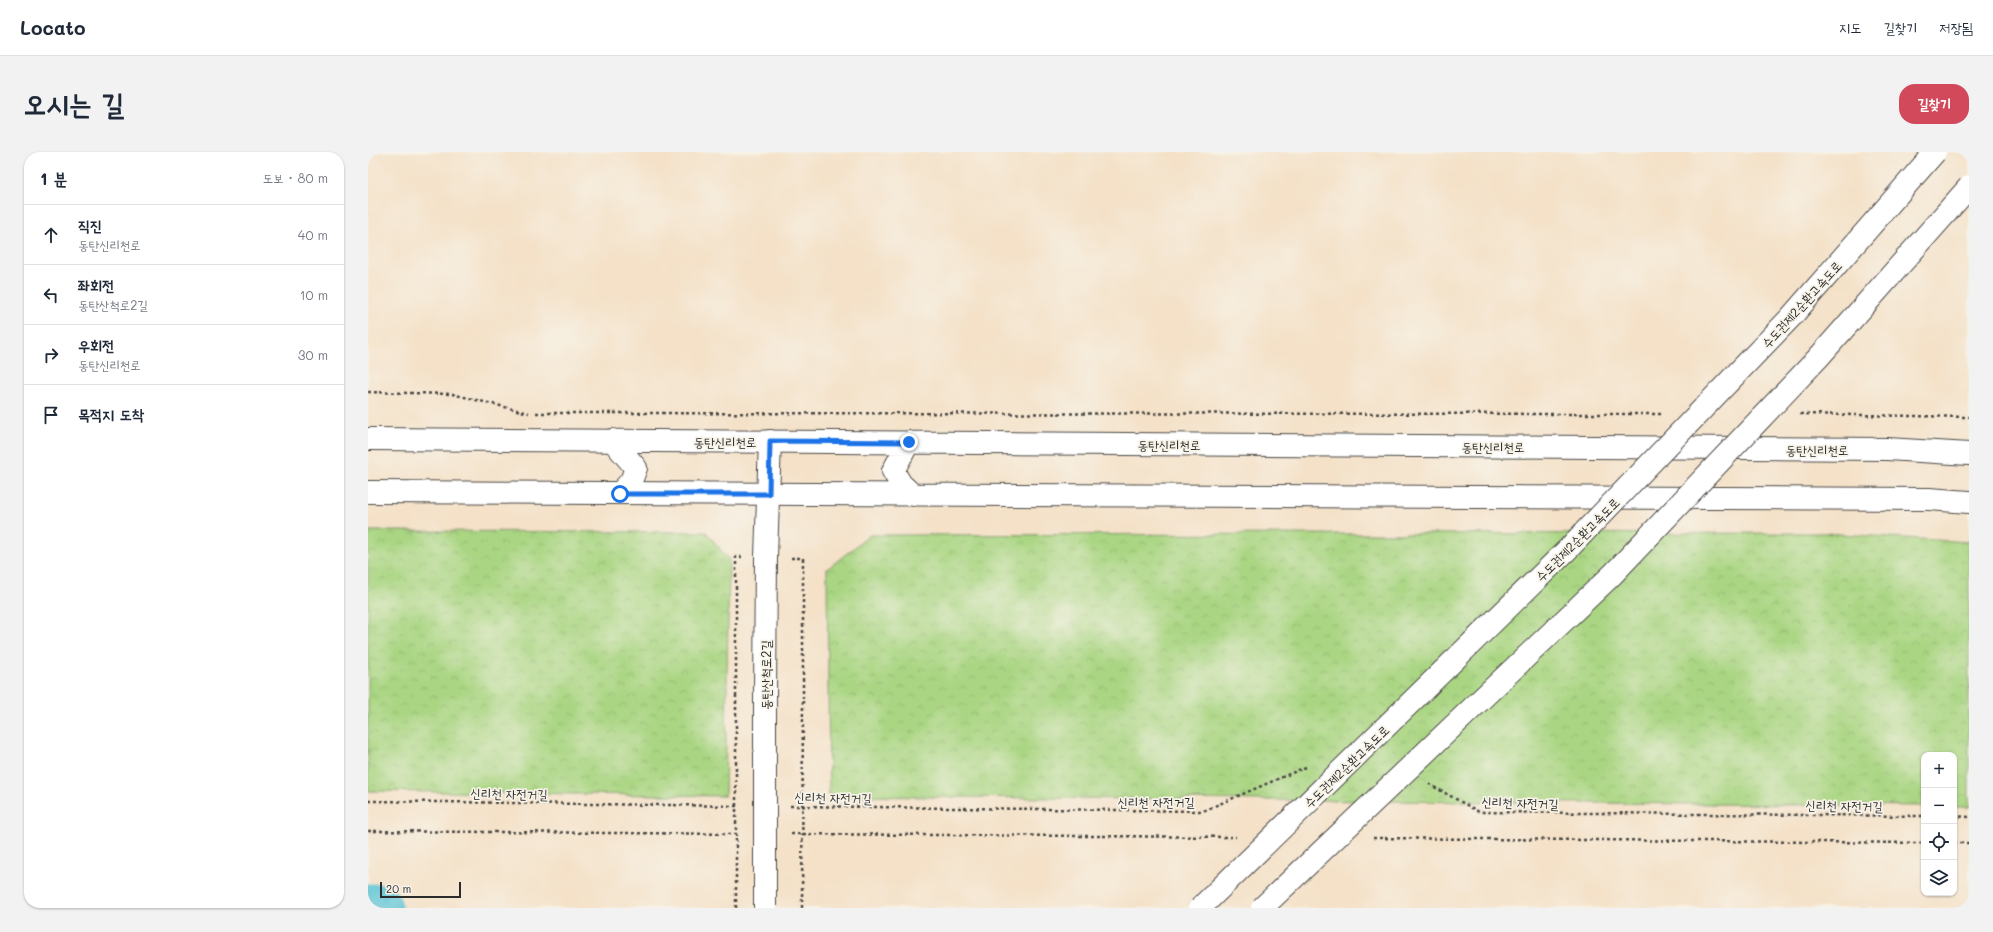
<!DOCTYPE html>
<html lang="ko">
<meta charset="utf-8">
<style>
body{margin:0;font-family:Mali,"Poor Story",sans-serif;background:#f2f2f3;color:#1f2937}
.controls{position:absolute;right:12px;bottom:12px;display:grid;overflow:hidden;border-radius:8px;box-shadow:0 1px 3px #0004}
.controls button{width:36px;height:36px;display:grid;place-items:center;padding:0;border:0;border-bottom:1px solid #e0e1e3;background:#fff;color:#1f2937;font:20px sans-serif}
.scale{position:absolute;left:12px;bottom:10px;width:81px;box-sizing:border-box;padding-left:4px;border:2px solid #2b2b2b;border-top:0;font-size:11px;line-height:14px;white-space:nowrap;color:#2b2b2b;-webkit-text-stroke:3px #f7f3e8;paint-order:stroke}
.stop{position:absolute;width:12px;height:12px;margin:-9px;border:3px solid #1a73e8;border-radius:50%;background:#fff}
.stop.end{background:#1a73e8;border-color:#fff;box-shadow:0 1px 4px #0008}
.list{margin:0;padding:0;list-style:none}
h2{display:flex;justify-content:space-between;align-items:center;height:52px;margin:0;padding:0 16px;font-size:17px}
h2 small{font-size:13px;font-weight:400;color:#747a83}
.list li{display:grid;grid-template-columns:26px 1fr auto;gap:12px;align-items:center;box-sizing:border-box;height:60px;padding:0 16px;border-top:1px solid #e0e1e3}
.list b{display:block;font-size:15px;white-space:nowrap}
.list p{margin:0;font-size:13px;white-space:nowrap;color:#747a83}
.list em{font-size:13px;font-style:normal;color:#747a83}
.icon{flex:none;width:22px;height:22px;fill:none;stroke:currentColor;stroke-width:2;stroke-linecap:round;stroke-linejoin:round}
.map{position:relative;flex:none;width:1601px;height:756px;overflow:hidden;border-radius:16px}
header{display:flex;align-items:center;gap:24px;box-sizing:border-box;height:56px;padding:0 20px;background:#fff;border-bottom:1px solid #e0e1e3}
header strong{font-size:19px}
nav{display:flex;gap:22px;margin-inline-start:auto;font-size:14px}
.intro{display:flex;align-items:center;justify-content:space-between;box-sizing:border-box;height:96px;padding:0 24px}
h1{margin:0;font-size:28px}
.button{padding:10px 18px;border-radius:16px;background:#d1495b;color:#fff;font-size:14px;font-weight:700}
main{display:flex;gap:24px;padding:0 24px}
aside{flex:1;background:#fff;border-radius:16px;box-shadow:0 1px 3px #0004}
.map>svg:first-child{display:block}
.park{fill:url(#park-crowns);stroke:#6a8057}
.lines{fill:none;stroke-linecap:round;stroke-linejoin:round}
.river{stroke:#59c3d5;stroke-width:49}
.minor-casing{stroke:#494643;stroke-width:24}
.major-casing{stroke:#494643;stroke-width:24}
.path{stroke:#494643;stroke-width:2.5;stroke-dasharray:3 3;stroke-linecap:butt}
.minor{stroke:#fff;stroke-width:22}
.major{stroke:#fff;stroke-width:22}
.minor-bridge-casing{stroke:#494643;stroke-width:24;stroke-linecap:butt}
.highway-bridge-casing{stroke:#494643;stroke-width:24;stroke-linecap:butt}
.path-bridge{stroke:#494643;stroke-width:2.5;stroke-dasharray:3 3;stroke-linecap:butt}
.minor-bridge{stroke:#fff;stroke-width:22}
.highway-bridge{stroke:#fff;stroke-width:22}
.route{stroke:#1a73e8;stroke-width:5}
.labels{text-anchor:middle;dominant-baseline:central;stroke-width:3.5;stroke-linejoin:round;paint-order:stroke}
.street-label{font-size:13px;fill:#2b2b2b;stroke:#f7f3e8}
</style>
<header>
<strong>Locato</strong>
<nav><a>지도</a><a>길찾기</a><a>저장됨</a></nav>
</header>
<div class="intro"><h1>오시는 길</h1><a class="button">길찾기</a></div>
<main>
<aside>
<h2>1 분<small>도보 · 80 m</small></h2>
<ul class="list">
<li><svg class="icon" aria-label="ahead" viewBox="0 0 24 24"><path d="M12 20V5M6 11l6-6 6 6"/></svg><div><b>직진</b><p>동탄신리천로</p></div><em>40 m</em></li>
<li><svg class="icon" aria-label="left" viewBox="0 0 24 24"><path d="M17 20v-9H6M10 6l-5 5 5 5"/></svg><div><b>좌회전</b><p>동탄산척로2길</p></div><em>10 m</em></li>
<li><svg class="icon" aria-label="right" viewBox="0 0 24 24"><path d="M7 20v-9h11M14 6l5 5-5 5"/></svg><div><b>우회전</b><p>동탄신리천로</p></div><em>30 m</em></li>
<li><svg class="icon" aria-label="arrive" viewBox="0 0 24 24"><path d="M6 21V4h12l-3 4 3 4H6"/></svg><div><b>목적지 도착</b></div></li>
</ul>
</aside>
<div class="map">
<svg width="1601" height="756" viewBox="0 0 1601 756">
<defs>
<pattern id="park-crowns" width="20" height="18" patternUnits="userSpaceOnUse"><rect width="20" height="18" fill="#aad683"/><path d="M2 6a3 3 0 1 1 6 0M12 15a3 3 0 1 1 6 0" fill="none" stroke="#92b871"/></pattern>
</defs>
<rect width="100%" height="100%" fill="#f7f3e8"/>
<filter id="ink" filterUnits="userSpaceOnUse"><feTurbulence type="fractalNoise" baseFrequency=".025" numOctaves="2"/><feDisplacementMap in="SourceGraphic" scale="8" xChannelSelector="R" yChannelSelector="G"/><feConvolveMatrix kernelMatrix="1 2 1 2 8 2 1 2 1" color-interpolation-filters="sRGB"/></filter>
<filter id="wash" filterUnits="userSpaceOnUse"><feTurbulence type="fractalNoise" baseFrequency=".012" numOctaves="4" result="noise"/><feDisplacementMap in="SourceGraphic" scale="16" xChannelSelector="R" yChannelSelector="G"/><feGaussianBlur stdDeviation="0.9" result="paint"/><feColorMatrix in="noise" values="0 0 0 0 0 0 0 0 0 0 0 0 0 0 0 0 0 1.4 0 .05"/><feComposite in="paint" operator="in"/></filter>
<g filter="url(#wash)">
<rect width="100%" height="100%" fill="#f4e1c8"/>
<!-- park -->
<path class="park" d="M0,379L338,380L361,408L357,644L0,639Z
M1456,381L1601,390V655H1586V603H1556V654L461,644L459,417L502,383Z"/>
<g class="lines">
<!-- river -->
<path class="river" d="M0,756H10"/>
</g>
</g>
<g filter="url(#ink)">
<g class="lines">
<defs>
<path id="minor" d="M397,543L398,405L402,289"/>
<path id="major" d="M0,287L1519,297L1601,302
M244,288L268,316L263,329L252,341
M541,290L525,319L533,332L545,343
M0,340L1561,347L1601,350"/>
</defs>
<!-- minor casing -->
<use href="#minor" class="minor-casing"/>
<!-- major casing -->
<use href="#major" class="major-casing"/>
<!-- path -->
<path class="path" d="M0,240L84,242L161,261
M168,261L1295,262
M1432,262L1601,265
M423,406H435V545
M368,545V405H374
M1061,632L1111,660L1556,664
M0,649L371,654
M422,654L835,659L940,614
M1586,664L1601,665
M0,679L372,682
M423,682L868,685
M1005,686L1556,691
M1586,691H1601"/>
<!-- minor -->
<use href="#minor" class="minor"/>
<!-- major -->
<use href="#major" class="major"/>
<defs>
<path id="minor-bridge" d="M397,543V756"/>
<path id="highway-bridge" d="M832,756L1200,397L1423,165L1567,0
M894,756L1245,422L1450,206L1601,35"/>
</defs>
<!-- minor-bridge casing -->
<use href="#minor-bridge" class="minor-bridge-casing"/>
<!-- highway-bridge casing -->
<use href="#highway-bridge" class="highway-bridge-casing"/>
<!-- path-bridge -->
<path class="path-bridge" d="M368,756V545
M434,756L435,545"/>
<!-- minor-bridge -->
<use href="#minor-bridge" class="minor-bridge"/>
<!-- highway-bridge -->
<use href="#highway-bridge" class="highway-bridge"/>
</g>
</g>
<g class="lines" filter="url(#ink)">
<!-- route -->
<path class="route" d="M252,342H401L402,289L541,290"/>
</g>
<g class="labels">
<!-- street labels -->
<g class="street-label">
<text transform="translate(1433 152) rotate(-48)">수도권제2순환고속도로</text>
<text x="357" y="289">동탄신리천로</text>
<text x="801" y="292">동탄신리천로</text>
<text x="1125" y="294">동탄신리천로</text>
<text x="1449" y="297">동탄신리천로</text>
<text transform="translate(1209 387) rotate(-45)">수도권제2순환고속도로</text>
<text transform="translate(397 523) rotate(-90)">동탄산척로2길</text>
<text transform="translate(978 614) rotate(-44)">수도권제2순환고속도로</text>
<text transform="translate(141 641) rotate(1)">신리천 자전거길</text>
<text transform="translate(465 645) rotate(1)">신리천 자전거길</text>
<text x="788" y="649">신리천 자전거길</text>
<text transform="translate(1152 650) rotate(2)">신리천 자전거길</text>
<text transform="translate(1476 653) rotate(1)">신리천 자전거길</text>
</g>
</g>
</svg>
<div class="controls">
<button>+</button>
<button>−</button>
<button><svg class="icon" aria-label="locate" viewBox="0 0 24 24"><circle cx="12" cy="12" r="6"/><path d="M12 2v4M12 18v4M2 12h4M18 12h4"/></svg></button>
<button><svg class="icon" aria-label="layers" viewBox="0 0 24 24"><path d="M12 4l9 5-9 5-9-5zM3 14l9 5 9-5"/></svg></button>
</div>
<div class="scale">20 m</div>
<div class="stop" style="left:252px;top:342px"></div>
<div class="stop end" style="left:541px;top:290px"></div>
</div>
</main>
